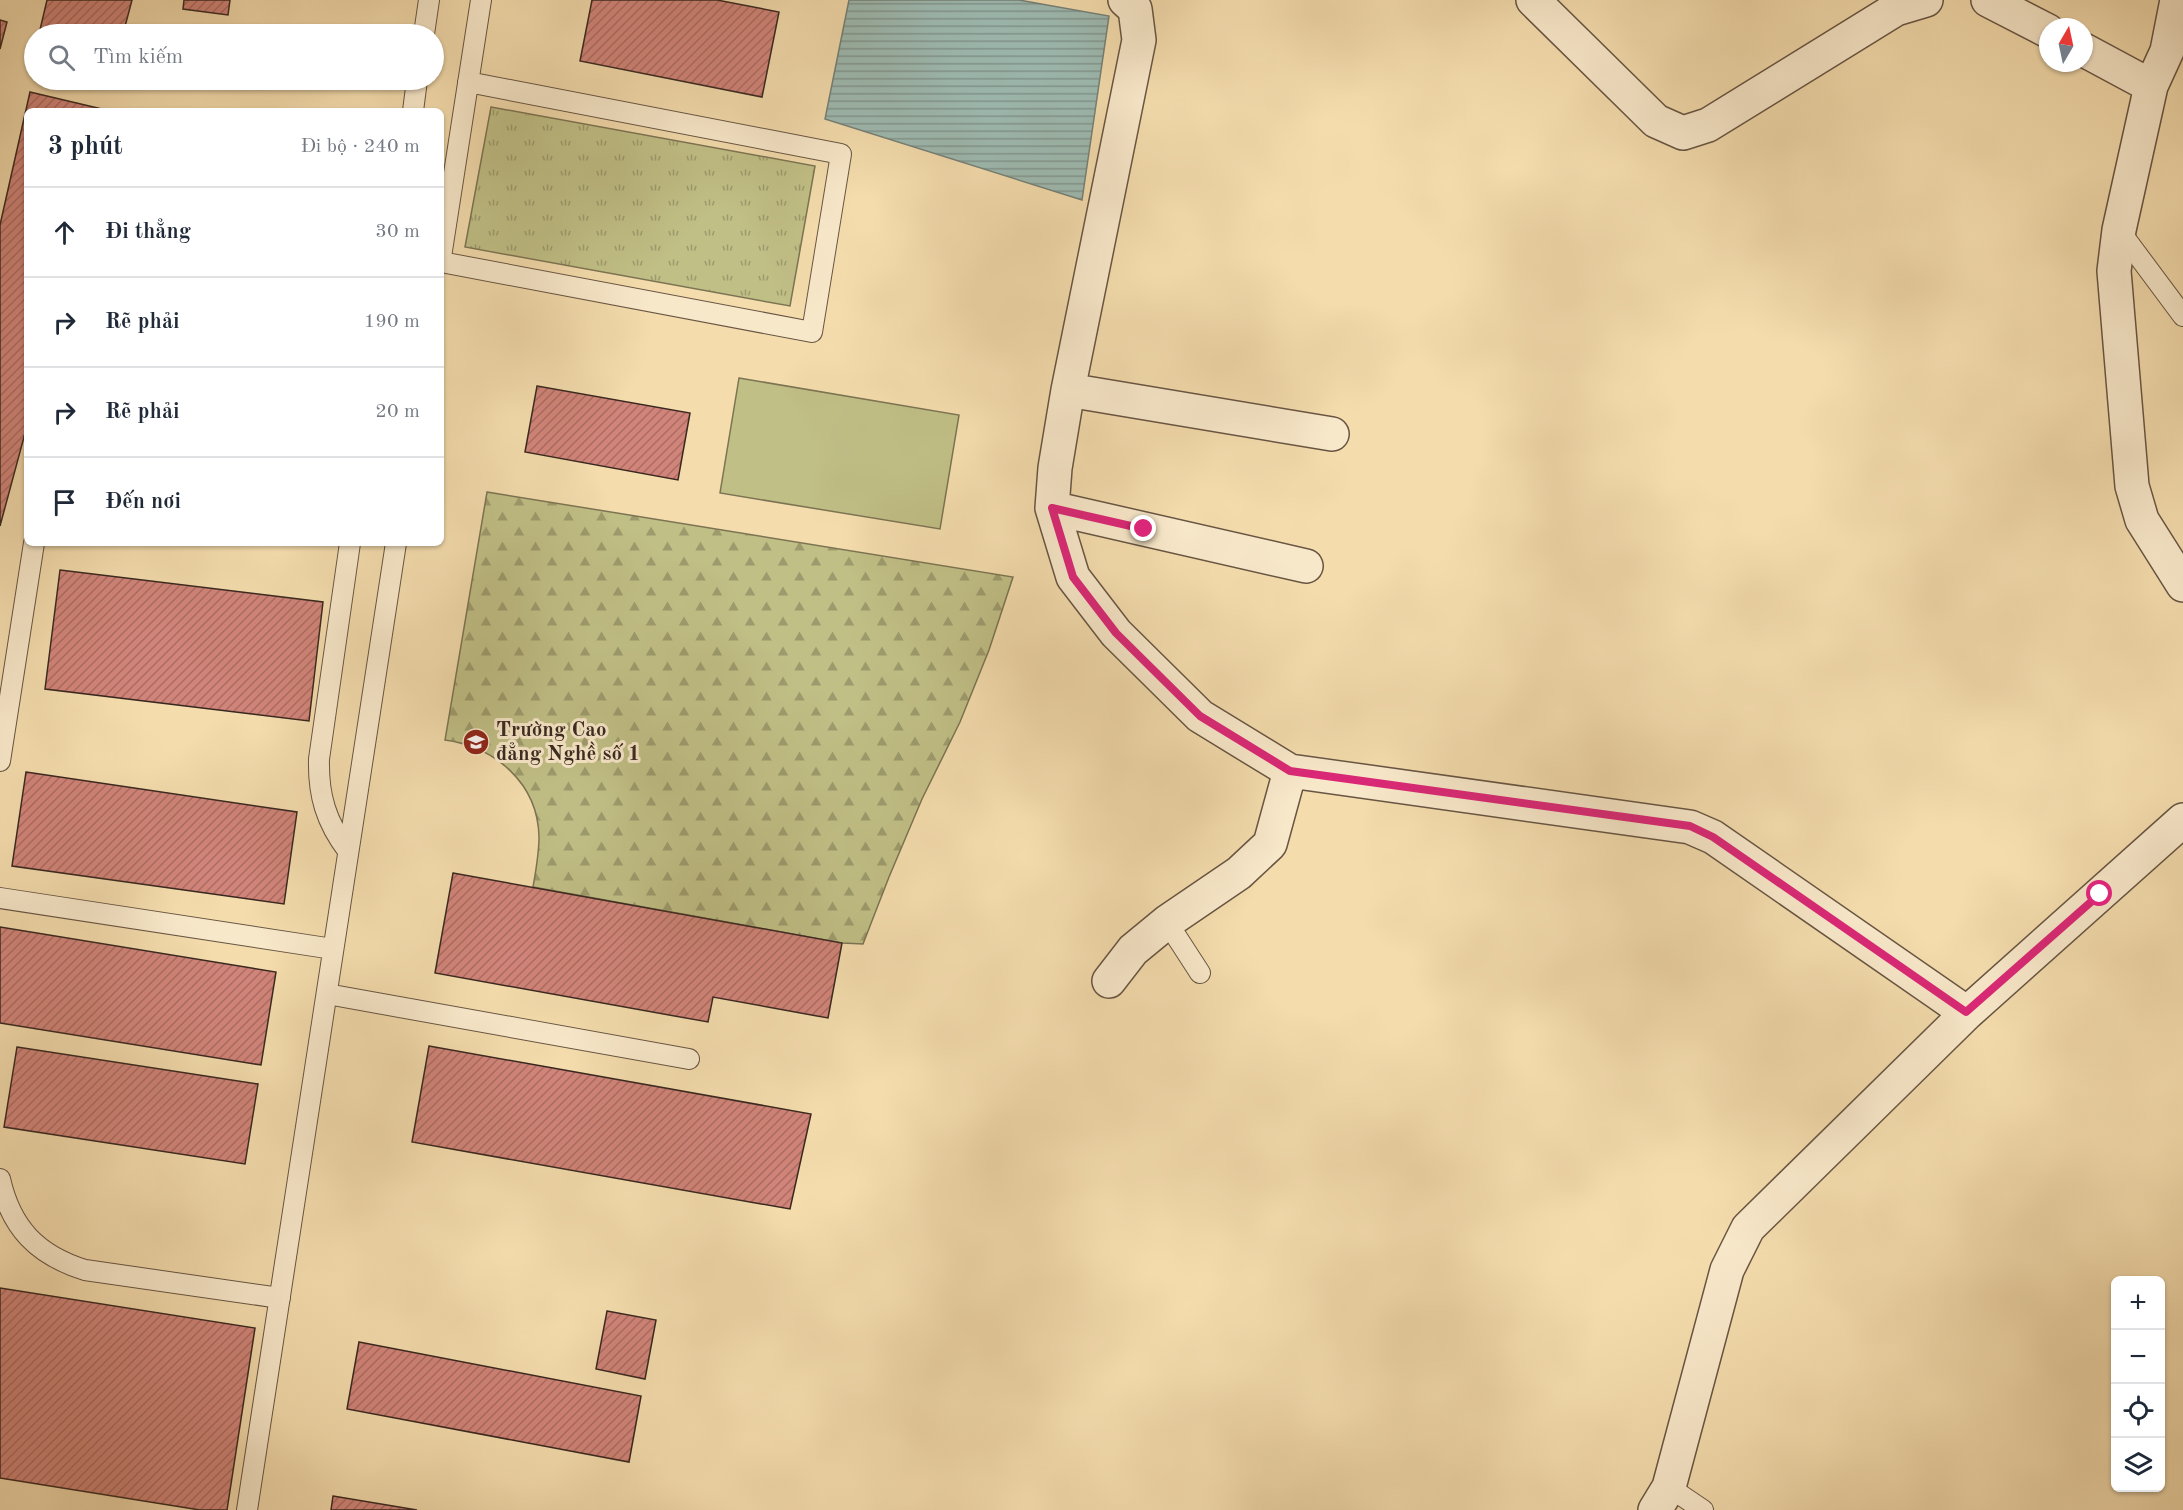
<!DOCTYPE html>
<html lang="vi">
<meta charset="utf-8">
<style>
body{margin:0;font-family:"Old Standard TT",serif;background:#f2f2f3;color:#1f2937}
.controls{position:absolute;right:18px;bottom:18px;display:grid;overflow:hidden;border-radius:9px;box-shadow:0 2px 4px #0004}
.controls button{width:54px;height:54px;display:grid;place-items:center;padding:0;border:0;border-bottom:2px solid #e0e1e3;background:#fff;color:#1f2937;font:30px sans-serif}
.compass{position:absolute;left:2039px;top:18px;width:54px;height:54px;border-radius:50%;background:#fff;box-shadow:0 2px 4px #0004;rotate:9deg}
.stop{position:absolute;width:18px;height:18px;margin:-14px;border:4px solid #db2777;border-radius:50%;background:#fff}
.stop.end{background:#db2777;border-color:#fff;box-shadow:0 2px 6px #0008}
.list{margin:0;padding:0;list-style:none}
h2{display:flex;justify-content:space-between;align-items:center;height:78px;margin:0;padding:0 24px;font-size:26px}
h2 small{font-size:20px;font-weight:400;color:#747a83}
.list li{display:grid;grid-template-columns:39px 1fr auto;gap:18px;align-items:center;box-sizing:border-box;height:90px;padding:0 24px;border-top:2px solid #e0e1e3}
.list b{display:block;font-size:22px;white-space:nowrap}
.list em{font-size:20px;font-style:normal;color:#747a83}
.icon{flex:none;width:33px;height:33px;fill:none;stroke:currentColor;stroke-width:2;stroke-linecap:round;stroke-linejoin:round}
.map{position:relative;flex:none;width:2183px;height:1510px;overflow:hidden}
.search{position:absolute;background:#fff;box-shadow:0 2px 4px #0004;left:24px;top:24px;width:420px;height:66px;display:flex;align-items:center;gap:15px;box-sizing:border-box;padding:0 21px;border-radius:33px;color:#747a83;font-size:22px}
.panel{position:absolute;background:#fff;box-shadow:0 2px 4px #0004;left:24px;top:108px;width:420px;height:438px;border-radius:9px}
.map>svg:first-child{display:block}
.grass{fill:url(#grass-tufts);stroke:#7c7453;stroke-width:1.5}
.forest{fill:url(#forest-firs);stroke:#7c7453;stroke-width:1.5}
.park{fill:#c0bf86;stroke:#7c7453;stroke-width:1.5}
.water{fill:url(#water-rules);stroke:#758077;stroke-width:1.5}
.building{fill:url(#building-hatch);stroke:#392820;stroke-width:1.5}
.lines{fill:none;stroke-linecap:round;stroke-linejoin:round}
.service-casing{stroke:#685543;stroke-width:22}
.minor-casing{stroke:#685543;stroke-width:36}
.service{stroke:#f8e8ca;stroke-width:20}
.minor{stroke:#f8e8ca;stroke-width:33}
.route{stroke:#db2777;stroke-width:8}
.labels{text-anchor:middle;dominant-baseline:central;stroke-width:6;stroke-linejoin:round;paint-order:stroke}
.poi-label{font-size:21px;font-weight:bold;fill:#392820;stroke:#f8e8ca;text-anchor:start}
</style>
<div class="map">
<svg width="2183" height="1510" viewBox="0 0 2183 1510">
<defs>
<pattern id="grass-tufts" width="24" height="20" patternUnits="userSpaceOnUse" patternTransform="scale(1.5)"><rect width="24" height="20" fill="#c0bf86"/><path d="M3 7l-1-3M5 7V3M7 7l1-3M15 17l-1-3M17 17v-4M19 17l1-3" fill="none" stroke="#9d9b6d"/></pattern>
<pattern id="forest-firs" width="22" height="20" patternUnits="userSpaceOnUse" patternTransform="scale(1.5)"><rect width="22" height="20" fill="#c0bf86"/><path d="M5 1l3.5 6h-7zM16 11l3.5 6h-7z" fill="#9d9b6d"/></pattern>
<pattern id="water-rules" width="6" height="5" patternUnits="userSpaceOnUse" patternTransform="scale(1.5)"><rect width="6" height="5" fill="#9dbab1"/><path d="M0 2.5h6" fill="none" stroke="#819790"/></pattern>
<pattern id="building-hatch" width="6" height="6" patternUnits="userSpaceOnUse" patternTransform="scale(1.5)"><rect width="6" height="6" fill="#d18479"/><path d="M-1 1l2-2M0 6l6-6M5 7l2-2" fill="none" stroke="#ab6c63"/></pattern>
</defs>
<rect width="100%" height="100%" fill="#f4dcad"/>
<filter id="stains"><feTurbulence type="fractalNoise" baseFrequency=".00333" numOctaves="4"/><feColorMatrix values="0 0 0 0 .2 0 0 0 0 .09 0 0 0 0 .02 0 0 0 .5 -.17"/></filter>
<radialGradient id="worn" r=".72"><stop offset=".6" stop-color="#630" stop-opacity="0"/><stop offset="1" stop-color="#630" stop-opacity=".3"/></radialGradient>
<!-- grass -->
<path class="grass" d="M491,107L815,166L790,306L465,247Z"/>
<!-- forest -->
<path class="forest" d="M487,492L1013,577L989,650L960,722L922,799L889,877L863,944L842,943L533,887C536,870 539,854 539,837C538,783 495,747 445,740Z"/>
<!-- park -->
<path class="park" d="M739,378L959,415L940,529L720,493Z"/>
<!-- water -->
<path class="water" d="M849,0H1019L1109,16L1082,200L825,119Z"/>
<!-- building -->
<path class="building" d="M47,0H132L123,34H39Z
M184,0H230L228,15L183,9Z
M592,0H717L779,12L762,97L580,61Z
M0,20L7,22L0,49Z
M34,51V68L30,67Z
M81,80H112L111,87Z
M30,92L102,109L101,111H27V426L0,526V225Z
M537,386L690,413L678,480L525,452Z
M60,570L323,602L309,721L45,689Z
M26,772L297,812L284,904L12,866Z
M453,873L842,943L828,1018L713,997L708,1022L435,973Z
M0,927L276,972L261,1065L0,1023Z
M429,1046L811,1114L790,1209L412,1142Z
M17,1047L258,1084L245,1164L4,1127Z
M0,1288L255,1328L227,1510H200L0,1478Z
M607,1311L656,1320L645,1379L596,1369Z
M359,1342L641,1396L629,1462L347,1409Z
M333,1496L417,1510H331Z"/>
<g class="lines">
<defs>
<path id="service" d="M424,34L429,0
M413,111L417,80
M2119,230L2183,316
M441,257L481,0
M441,262L812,332L841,154L468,82
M0,761L34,543
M348,851C326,822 318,795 319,759L350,543
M0,898L333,949
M1167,922L1200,973
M327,994L689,1059
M0,1179C11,1228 37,1255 85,1270L280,1298
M1669,1487L1703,1510
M247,1510L396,543"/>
<path id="minor" d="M1125,0L1135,9L1139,40L1068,390L1055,468L1052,508L1073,577L1116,633L1200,716L1290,771L1690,827L1713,837L1967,1013
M1533,0L1656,121L1683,133L1708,125L1896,9L1926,0
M1988,0L2048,31
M2177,0L2167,51L2151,86L2119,230L2114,271L2132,486L2142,520L2183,585
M2084,50L2151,86
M1068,390L1332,434
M1052,508L1306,566
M1109,981L1133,950L1167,922L1239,873L1270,844L1290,771
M1655,1510L1669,1487L1727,1270L1748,1228L1967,1013L2183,820"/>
</defs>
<!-- service casing -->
<use href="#service" class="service-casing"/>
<!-- minor casing -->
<use href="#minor" class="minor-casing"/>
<!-- service -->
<use href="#service" class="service"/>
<!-- minor -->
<use href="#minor" class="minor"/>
</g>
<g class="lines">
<!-- route -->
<path class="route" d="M1144,529L1052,508L1073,577L1116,633L1200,716L1290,771L1690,826L1713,837L1966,1012L2100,894"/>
</g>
<!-- icons -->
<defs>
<symbol id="university-disc" viewBox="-11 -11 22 22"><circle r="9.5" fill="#8f2418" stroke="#f8e8ca"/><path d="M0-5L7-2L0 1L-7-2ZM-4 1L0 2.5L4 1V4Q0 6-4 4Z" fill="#fff"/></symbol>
</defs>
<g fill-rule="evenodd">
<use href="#university-disc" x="461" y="727" width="30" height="30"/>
</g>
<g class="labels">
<!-- poi labels -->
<g class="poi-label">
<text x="496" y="730">Trường Cao<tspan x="496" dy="24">đẳng Nghề số 1</tspan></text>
</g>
</g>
<rect width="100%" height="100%" filter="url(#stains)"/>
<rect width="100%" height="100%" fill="url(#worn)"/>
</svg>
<div class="controls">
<button>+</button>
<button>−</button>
<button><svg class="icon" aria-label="locate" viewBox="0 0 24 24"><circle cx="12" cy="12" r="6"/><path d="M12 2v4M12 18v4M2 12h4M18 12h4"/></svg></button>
<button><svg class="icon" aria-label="layers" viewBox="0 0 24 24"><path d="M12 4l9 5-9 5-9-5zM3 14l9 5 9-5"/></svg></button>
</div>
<svg class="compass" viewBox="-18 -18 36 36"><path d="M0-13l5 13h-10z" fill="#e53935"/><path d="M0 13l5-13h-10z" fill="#747a83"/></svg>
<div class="stop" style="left:2100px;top:894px"></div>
<div class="stop end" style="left:1144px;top:529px"></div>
<div class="search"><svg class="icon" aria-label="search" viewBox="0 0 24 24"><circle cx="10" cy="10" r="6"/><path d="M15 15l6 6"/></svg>Tìm kiếm</div>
<section class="panel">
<h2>3 phút<small>Đi bộ · 240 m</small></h2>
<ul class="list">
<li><svg class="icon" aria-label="ahead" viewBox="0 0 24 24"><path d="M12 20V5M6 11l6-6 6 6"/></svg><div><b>Đi thẳng</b></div><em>30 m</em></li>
<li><svg class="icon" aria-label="right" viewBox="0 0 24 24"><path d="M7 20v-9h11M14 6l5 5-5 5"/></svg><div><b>Rẽ phải</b></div><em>190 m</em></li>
<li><svg class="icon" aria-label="right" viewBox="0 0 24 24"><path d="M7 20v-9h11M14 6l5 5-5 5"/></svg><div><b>Rẽ phải</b></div><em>20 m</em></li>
<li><svg class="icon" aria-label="arrive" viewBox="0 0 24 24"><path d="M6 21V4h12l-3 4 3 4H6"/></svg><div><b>Đến nơi</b></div></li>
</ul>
</section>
</div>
